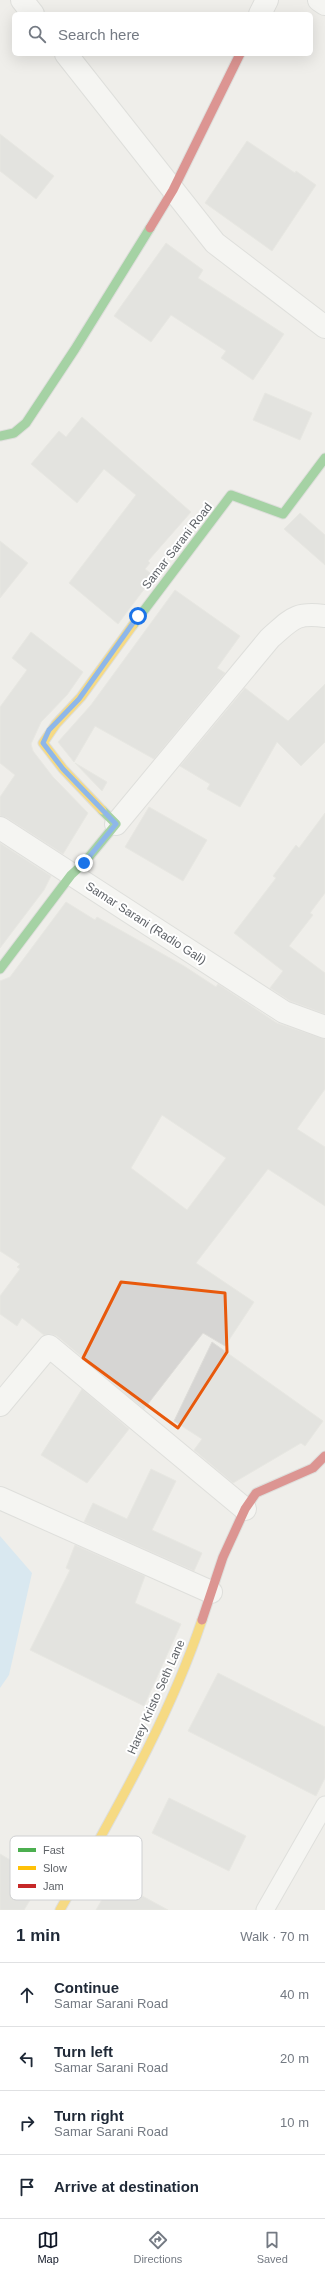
<!DOCTYPE html>
<meta charset="utf-8">
<style>
body{margin:0;font-family:Helvetica,sans-serif;background:#f2f2f3;color:#1f2937}
.stop{position:absolute;width:12px;height:12px;margin:-9px;border:3px solid #1a73e8;border-radius:50%;background:#fff}
.stop.end{background:#1a73e8;border-color:#fff;box-shadow:0 1px 4px #0008}
.list{margin:0;padding:0;list-style:none}
h2{display:flex;justify-content:space-between;align-items:center;height:52px;margin:0;padding:0 16px;font-size:17px}
h2 small{font-size:13px;font-weight:400;color:#747a83}
.list li{display:grid;grid-template-columns:26px 1fr auto;gap:12px;align-items:center;box-sizing:border-box;height:64px;padding:0 16px;border-top:1px solid #e0e1e3}
.list b{display:block;font-size:15px;white-space:nowrap}
.list p{margin:0;font-size:13px;white-space:nowrap;color:#747a83}
.list em{font-size:13px;font-style:normal;color:#747a83}
.icon{flex:none;width:22px;height:22px;fill:none;stroke:currentColor;stroke-width:2;stroke-linecap:round;stroke-linejoin:round}
.map{position:relative;flex:none;width:325px;height:1910px;overflow:hidden}
.search{position:absolute;background:#fff;box-shadow:0 4px 16px #0002;left:12px;right:12px;top:12px;height:44px;display:flex;align-items:center;gap:10px;box-sizing:border-box;padding:0 14px;border-radius:6px;color:#747a83;font-size:15px}
.sheet{height:308px;background:#fff}
nav{display:flex;justify-content:space-around;align-items:center;box-sizing:border-box;height:56px;border-top:1px solid #e0e1e3;background:#fff;font-size:11px;color:#747a83}
nav a{display:grid;justify-items:center;gap:2px}
nav .on{color:#111827}
.map>svg:first-child{display:block}
.water{fill:#bfe0f9}
.building{fill:#d6d5d3;stroke:#deddd9;fill-rule:evenodd}
.lines{fill:none;stroke-linecap:round;stroke-linejoin:round}
.lane-casing{stroke:#cbcccc;stroke-width:19}
.street-casing{stroke:#cbcccc;stroke-width:24}
.fast-casing{stroke:#cacacb;stroke-width:11}
.slow-casing{stroke:#cacacb;stroke-width:11}
.jam-casing{stroke:#cacacb;stroke-width:11}
.lane{stroke:#fdfcfc;stroke-width:17}
.street{stroke:#fdfcfc;stroke-width:22}
.fast{stroke:#4caf50;stroke-width:9}
.slow{stroke:#ffc107;stroke-width:9}
.jam{stroke:#c62828;stroke-width:9}
.route{stroke:#1a73e8;stroke-width:5}
.marked{fill:none;stroke:#e8590c;stroke-width:3;stroke-linejoin:round}
.labels{text-anchor:middle;dominant-baseline:central;stroke-width:4;stroke-linejoin:round;paint-order:stroke}
.street-label{font-size:12px;fill:#5f6368;stroke:#fff}
.key{fill:#fff;stroke:#cfd0d2;stroke-width:1}
.key-label{font-size:11px;fill:#5f6368}
</style>
<div class="map">
<svg width="325" height="1910" viewBox="0 0 325 1910">
<rect width="100%" height="100%" fill="#efeeea"/>
<!-- water -->
<path class="water" d="M0,1536L32,1573L9,1675L0,1688Z"/>
<!-- building -->
<path class="building" d="M0,134L54,176L36,199L0,171Z
M247,141L295,173L296,171L316,185L272,251L205,203Z
M166,243L203,270L198,278L284,334L253,380L221,358L226,351L171,315L151,342L114,316Z
M265,393L312,413L300,440L253,420Z
M82,417L191,512L148,561L150,563L145,569L154,576L118,624L69,583L136,495L104,469L77,503L31,464L59,431L66,437Z
M300,513L325,535V565L284,529Z
M0,541L28,563L0,598Z
M175,590L240,636L217,668L225,673L154,759L95,726L74,762L58,742L91,705Z
M31,632L83,672L67,695L41,722L31,744L33,751L53,777L88,813L63,854L7,818L0,816V797L15,775L0,763V707L27,670L12,658Z
M325,684V742L301,766L277,742L240,807L207,789L210,784L180,766L245,688L288,721Z
M75,763L107,782L102,791Z
M149,807L207,840L183,881L125,847Z
M325,813V893L310,913L313,915L289,946L325,973V1014L290,1001L270,988L283,971L234,933L276,878L273,876L296,845L299,848Z
M0,843L51,876L44,890L0,948Z
M66,902L95,920L97,917L184,966L216,987L218,984L277,1023L325,1039V1089L297,1129L325,1147V1206L268,1169L196,1263L254,1302L225,1346L203,1333L144,1409L57,1336L51,1334L44,1335L22,1318L17,1326L0,1314V1296L20,1269L17,1267L20,1264L0,1251V981L10,977ZM162,1115L226,1158L187,1210L131,1168Z
M212,1342L323,1421L305,1446L301,1443L233,1483L194,1450L202,1439L174,1421Z
M82,1389L129,1429L87,1483L41,1455Z
M151,1469L176,1481L152,1530L202,1553L194,1571L84,1522L93,1503L127,1519Z
M75,1545L145,1576L135,1603L181,1624L144,1706L30,1650L70,1570L66,1568Z
M218,1673L325,1727V1778L316,1796L188,1731Z
M169,1798L246,1836L229,1871L152,1833Z
M0,1854L43,1879L24,1910H0Z
M113,1880L168,1910H96Z"/>
<g class="lines">
<defs>
<path id="lane" d="M265,1910L325,1805"/>
<path id="street" d="M22,0L33,14
M319,0L325,4
M260,14L267,0
M66,54L215,243L325,327
M116,824L270,638C292,619 295,612 325,616
M0,828L284,1012L325,1027
M0,1405L49,1346L245,1509
M0,1498L211,1592"/>
<path id="fast" d="M0,436L14,433L26,423L75,349L150,228
M133,625L231,495L283,514L325,458
M0,969L71,875L84,863L116,824L102,810"/>
<path id="slow" d="M102,810L63,769L43,743L56,724L81,697L133,625
M60,1910C112,1816 168,1722 202,1620"/>
<path id="jam" d="M150,228L173,190L240,54
M202,1620L223,1557L245,1509L256,1493L313,1468L325,1456"/>
</defs>
<!-- lane casing -->
<use href="#lane" class="lane-casing"/>
<!-- street casing -->
<use href="#street" class="street-casing"/>
<!-- fast casing -->
<use href="#fast" class="fast-casing"/>
<!-- slow casing -->
<use href="#slow" class="slow-casing"/>
<!-- jam casing -->
<use href="#jam" class="jam-casing"/>
<!-- lane -->
<use href="#lane" class="lane"/>
<!-- street -->
<use href="#street" class="street"/>
<!-- fast -->
<use href="#fast" class="fast"/>
<!-- slow -->
<use href="#slow" class="slow"/>
<!-- jam -->
<use href="#jam" class="jam"/>
</g>
<g class="lines">
<!-- route -->
<path class="route" d="M84,863L116,824L63,769L43,743L49,730L79,699L138,616"/>
</g>
<!-- marked area -->
<path d="M0 0H325V1910H0ZM121,1282L225,1293L227,1352L178,1428L83,1358Z" fill="#efeeea" fill-opacity=".55" fill-rule="evenodd"/>
<path class="marked" d="M121,1282L225,1293L227,1352L178,1428L83,1358Z"/>
<g class="labels">
<!-- street labels -->
<g class="street-label">
<text transform="translate(177 546) rotate(-52)">Samar Sarani Road</text>
<text transform="translate(146 923) rotate(33)">Samar Sarani (Radio Gali)</text>
<text transform="translate(156 1697) rotate(-66)">Harey Kristo Seth Lane</text>
</g>
</g>
<!-- legend -->
<rect x="10" y="1836" width="132" height="64" rx="6" class="key"/>
<rect x="18" y="1848" width="18" height="4" fill="#4caf50"/>
<rect x="18" y="1866" width="18" height="4" fill="#ffc107"/>
<rect x="18" y="1884" width="18" height="4" fill="#c62828"/>
<g class="key-label">
<text x="43" y="1854">Fast</text>
<text x="43" y="1872">Slow</text>
<text x="43" y="1890">Jam</text>
</g>
</svg>
<div class="stop" style="left:138px;top:616px"></div>
<div class="stop end" style="left:84px;top:863px"></div>
<div class="search"><svg class="icon" aria-label="search" viewBox="0 0 24 24"><circle cx="10" cy="10" r="6"/><path d="M15 15l6 6"/></svg>Search here</div>
</div>
<section class="sheet">
<h2>1 min<small>Walk · 70 m</small></h2>
<ul class="list">
<li><svg class="icon" aria-label="ahead" viewBox="0 0 24 24"><path d="M12 20V5M6 11l6-6 6 6"/></svg><div><b>Continue</b><p>Samar Sarani Road</p></div><em>40 m</em></li>
<li><svg class="icon" aria-label="left" viewBox="0 0 24 24"><path d="M17 20v-9H6M10 6l-5 5 5 5"/></svg><div><b>Turn left</b><p>Samar Sarani Road</p></div><em>20 m</em></li>
<li><svg class="icon" aria-label="right" viewBox="0 0 24 24"><path d="M7 20v-9h11M14 6l5 5-5 5"/></svg><div><b>Turn right</b><p>Samar Sarani Road</p></div><em>10 m</em></li>
<li><svg class="icon" aria-label="arrive" viewBox="0 0 24 24"><path d="M6 21V4h12l-3 4 3 4H6"/></svg><div><b>Arrive at destination</b></div></li>
</ul>
</section>
<nav>
<a class="on"><svg class="icon" aria-label="map" viewBox="0 0 24 24"><path d="M3 6l6-2 6 2 6-2v14l-6 2-6-2-6 2zM9 4v14M15 6v14"/></svg>Map</a>
<a><svg class="icon" aria-label="directions" viewBox="0 0 24 24"><path d="M12 3l9 9-9 9-9-9zM9 14v-3h6M13 9l2 2-2 2"/></svg>Directions</a>
<a><svg class="icon" aria-label="saved" viewBox="0 0 24 24"><path d="M7 4h10v16l-5-4-5 4z"/></svg>Saved</a>
</nav>
